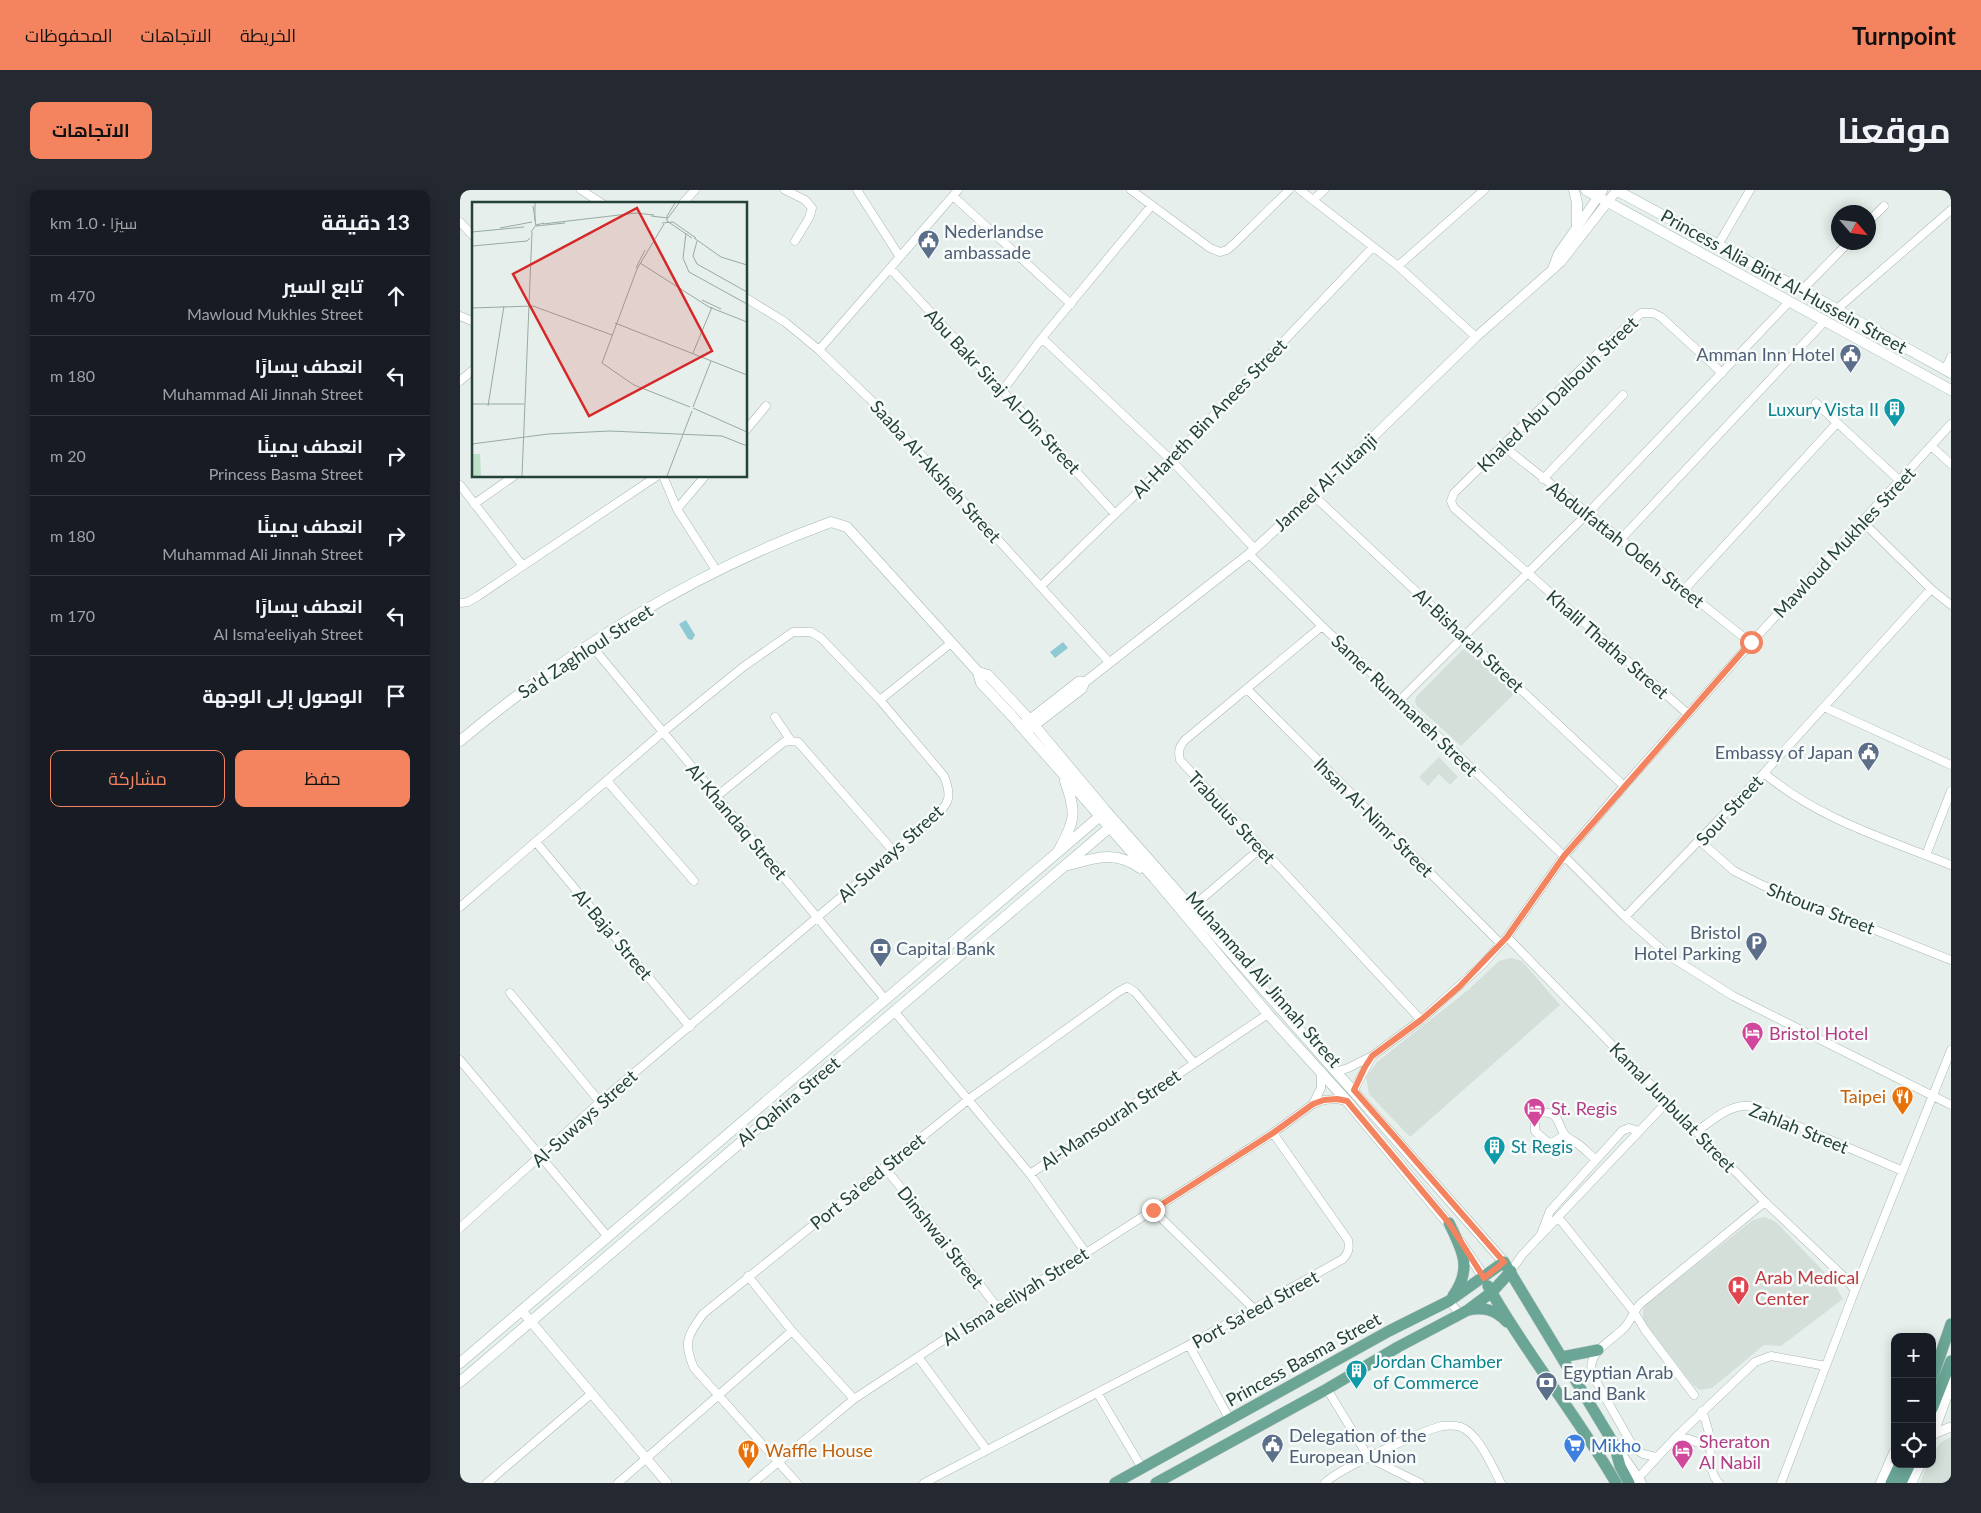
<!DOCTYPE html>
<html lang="ar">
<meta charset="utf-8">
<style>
body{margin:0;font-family:Lato,Cairo,sans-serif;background:#242831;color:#f1f3f6;direction:rtl}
.controls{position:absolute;right:15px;bottom:15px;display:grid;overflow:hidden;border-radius:10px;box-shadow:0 2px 12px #0003}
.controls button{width:45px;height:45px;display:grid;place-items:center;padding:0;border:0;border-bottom:1px solid #363941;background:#171b24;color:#f1f3f6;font:25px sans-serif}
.compass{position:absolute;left:1371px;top:15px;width:45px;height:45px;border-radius:50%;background:#171b24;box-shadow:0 2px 12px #0003;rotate:118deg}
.stop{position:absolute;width:15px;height:15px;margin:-11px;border:4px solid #f4845f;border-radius:50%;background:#fff}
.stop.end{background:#f4845f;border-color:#fff;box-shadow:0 1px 5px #0008}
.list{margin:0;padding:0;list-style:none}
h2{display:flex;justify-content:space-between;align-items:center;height:65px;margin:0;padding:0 20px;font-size:21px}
h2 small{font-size:16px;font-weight:400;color:#9ea1a6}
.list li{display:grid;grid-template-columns:32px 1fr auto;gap:15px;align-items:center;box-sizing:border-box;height:80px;padding:0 20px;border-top:1px solid #363941}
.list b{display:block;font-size:19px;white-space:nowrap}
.list p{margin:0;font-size:16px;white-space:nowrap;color:#9ea1a6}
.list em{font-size:16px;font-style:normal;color:#9ea1a6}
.actions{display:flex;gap:10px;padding:15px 20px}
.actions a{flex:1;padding:11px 0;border:1px solid #f4845f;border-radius:10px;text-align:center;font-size:18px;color:#f4845f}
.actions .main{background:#f4845f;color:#111}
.icon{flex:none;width:28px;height:28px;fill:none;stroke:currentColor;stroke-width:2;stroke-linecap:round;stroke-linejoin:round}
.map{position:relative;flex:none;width:1491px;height:1293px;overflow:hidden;direction:ltr;border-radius:10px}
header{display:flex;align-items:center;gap:30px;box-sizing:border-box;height:70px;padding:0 25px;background:#f4845f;color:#111}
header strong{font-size:24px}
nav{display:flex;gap:28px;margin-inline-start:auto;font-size:18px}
.intro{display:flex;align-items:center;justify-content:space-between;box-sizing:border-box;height:120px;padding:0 30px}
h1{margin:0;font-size:35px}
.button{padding:12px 22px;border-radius:10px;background:#f4845f;color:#111;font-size:18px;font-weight:700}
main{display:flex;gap:30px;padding:0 30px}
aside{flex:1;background:#171b24;border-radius:10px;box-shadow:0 2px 12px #0003}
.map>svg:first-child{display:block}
.built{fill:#d4dfda}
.water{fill:#8ec9d4}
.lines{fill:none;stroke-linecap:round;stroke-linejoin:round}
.minor-casing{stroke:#a8b8b2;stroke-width:9}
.tertiary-casing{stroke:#a8b8b2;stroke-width:10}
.secondary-casing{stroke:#a4bbb3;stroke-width:11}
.primary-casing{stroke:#c2cac8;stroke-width:12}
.minor{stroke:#fff;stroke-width:8}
.tertiary{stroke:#fff;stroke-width:9}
.secondary{stroke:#fff;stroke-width:10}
.primary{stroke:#6aa596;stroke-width:11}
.route{stroke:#f4845f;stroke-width:6}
.labels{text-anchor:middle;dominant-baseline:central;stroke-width:5;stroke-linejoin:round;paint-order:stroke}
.service-label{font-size:18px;fill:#4e5e75;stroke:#f7fbf9;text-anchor:start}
.street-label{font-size:18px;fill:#24423a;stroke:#f7fbf9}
.culture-label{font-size:18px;fill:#0d838f;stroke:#f7fbf9;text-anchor:start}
.hotel-label{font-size:18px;fill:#b23c85;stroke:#f7fbf9;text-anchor:start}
.food-label{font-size:18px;fill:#c56008;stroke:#f7fbf9;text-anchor:end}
.health-label{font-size:18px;fill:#be3a42;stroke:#f7fbf9;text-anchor:start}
.shop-label{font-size:18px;fill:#366cbe;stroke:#f7fbf9;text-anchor:start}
.inset-road{fill:none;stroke:#98aaa4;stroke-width:1}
.view{fill:#d62828;fill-opacity:0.15;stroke:#d62828;stroke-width:2.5}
.inset-edge{fill:none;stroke:#24423a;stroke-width:2.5}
</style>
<header>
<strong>Turnpoint</strong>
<nav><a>الخريطة</a><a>الاتجاهات</a><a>المحفوظات</a></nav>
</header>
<div class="intro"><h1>موقعنا</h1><a class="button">الاتجاهات</a></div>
<main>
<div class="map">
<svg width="1491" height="1293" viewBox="0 0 1491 1293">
<rect width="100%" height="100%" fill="#e6efeb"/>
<!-- built -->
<path class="built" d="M1007,459L1012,462L1055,503L1001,556L957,516L955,512L956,507L1002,460Z
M979,567L998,587L990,595L979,584L968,596L959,587Z
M1051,768L1062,771L1100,815L950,947L909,904L906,887L917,872L1008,800L1039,771Z
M1305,1027L1316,1032L1372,1090L1383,1109L1321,1156L1304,1155L1252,1198L1240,1200L1232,1194L1187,1135L1183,1128V1120L1187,1113L1202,1101L1293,1030Z
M1491,1247V1293H1460L1468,1274H1472L1474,1261L1481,1252Z"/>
<!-- water -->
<path class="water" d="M226,430L235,445L232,450L228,449L219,434Z
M603,452L608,458L595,468L590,462Z"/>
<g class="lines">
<defs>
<path id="minor" d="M121,0L143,14
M325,0L345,10L352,18L349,28L335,51
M397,0L440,67
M671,0L750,58L760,62L767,60L775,53L829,0
M840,0L938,76L1016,147
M493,6L611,114
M853,10L864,0
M222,14L235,0
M0,32L14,47
M1408,32L1424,16
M1258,55L1290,0
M938,76L1024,0
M430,78L655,324
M1342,100L1389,52
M286,108L325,132L359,160L415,214L650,473
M1377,119L1491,20
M0,126L14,132
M582,148L711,270L794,358
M359,160L498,0
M1485,180L1491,167
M0,191L14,179
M543,200L582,148L692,15
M1356,213L1440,291
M286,240L306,216
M1042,255L1291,453
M1471,256L1491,274
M203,286L217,319L256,380
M1083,289L1163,205
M0,295L62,375
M853,305L1164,596
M14,314L54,286
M217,319L245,286
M1403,332L1471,399L1491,415
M1160,350L1365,131
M789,364L862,436L1104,666L1165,727L1208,765L1273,806L1491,915
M581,396L711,270L913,57
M1224,400L1377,233
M0,413L8,412L18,406L197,286
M862,436L725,550C719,557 718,561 720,570L961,830
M130,454L425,809
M788,500L1041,754
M420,510L491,453
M940,510L1127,324L1329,112
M1364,517L1491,575
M1228,524L994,318L991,311L994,303L1125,175L1181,123H1193L1201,127L1262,183
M315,527L331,551
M1304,583C1358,629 1426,649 1491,675
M147,591L234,691
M257,606L324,552L331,551L338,552L435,663
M1240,651L1274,681L1302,695L1491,770
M76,652L230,837
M1466,665L1491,601
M0,717L203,542L283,477L333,442H351L361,448L420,510L484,586C492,606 490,613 474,628L140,912L0,1038
M731,718L801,658
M1165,727L1304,583L1471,399
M1047,747L1305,1012L1382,1085L1395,1100
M50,803L140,912
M434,821L570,984L808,824
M0,870L148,1047
M875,882L888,878L912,866L961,830L1021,776L1047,747L1104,666L1164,596L1291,453L1491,234
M894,900L911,868
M853,914L861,898V881
M1237,941C1253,930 1271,913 1291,916L1443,981
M1105,945L1092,953L1086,951L1075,941V931L1079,923C1100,919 1097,935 1105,945C1108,949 1115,951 1118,954C1125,959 1130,965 1136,970
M424,977L514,1087L537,1117
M570,984L626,1063
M693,1020L794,1119
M1098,1027L1174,1122L1185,1140L1234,1205
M1081,1044L1090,1021L1162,941L1169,938L1179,941
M1051,1081L1062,1065L1207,912
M288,1086L332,1141L394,1209L485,1149L626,1063L813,943L853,914L864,910L877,909L887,911
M989,1111L999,1123
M729,1155L770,1230
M458,1167L526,1259
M867,1199L909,1268L960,1293
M638,1204L682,1278
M1242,1221C1246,1230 1248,1239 1250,1248C1252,1263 1247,1281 1259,1293
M1216,1247L1229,1249L1251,1258
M1196,1267L1183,1264L1174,1258L1133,1186C1124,1163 1152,1151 1165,1137C1171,1130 1174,1121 1180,1114L1305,1012
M1178,1288L1216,1247L1295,1172L1311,1166L1366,1176
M27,1293L131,1204
M158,1293L332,1141
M293,1293L394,1209
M337,1293L234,1178C223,1153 227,1146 243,1124L509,909L658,802L667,797L675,802L734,873
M464,1293L729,1155L883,1069C888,1063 890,1059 888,1050L813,943
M865,1293C878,1279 962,1241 982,1236C989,1235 995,1235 1001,1237C1019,1244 1032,1277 1041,1293
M1321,1293L1395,1100L1491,860"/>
<path id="tertiary" d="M1093,78L1098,64L1143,0
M565,533L619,491L625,492
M570,539L622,499L625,492L789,364L853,305L1016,147L1101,72L1157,0
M62,1121L207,1293
M1473,1244L1491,1237"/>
<path id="secondary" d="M1114,0L1117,13V36
M1126,0L1491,200
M1156,0L1342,100L1491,183
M518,482L521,493L552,526L695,689L808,824L887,911L993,1039
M0,551C110,459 236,381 371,332L387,337L518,482L528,485L569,529L646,621L1044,1072
M599,660C615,629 617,624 605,591
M608,675C636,668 654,660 680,678
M1000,1052L1024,1087
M0,1173L646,621
M0,1192L656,632
M1472,1246L1489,1199V1180
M1156,1257L1181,1293
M1421,1293L1435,1261
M1451,1293L1460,1274"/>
<path id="primary" d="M989,1033C1002,1060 1013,1078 993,1106
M1028,1096C1066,1164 1117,1225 1156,1293
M1008,1120C1023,1117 1035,1119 1047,1132
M1102,1167L1138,1160
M1472,1189L1491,1134
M1472,1219L1491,1171
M655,1293L929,1141L989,1111L1044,1072L1154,1254L1160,1276L1169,1293
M696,1293L867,1199L938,1157L1008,1120L1032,1102L1051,1081
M1431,1293L1440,1274
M1441,1293L1450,1274"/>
</defs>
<!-- minor casing -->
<use href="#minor" class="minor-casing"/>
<!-- tertiary casing -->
<use href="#tertiary" class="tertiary-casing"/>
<!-- secondary casing -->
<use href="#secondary" class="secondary-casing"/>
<!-- primary casing -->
<use href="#primary" class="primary-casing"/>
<!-- minor -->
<use href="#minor" class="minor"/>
<!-- tertiary -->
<use href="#tertiary" class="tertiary"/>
<!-- secondary -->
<use href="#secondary" class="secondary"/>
<!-- primary -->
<use href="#primary" class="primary"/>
</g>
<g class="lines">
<!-- route -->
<path class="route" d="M693,1020L813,943L853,914L864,910L877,909L887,911L989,1033L1024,1088L1044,1072L894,900L905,877L912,866L961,830L999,797L1047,747L1104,666L1291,452"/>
</g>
<!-- icons -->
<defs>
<symbol id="civic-pin" viewBox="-11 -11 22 30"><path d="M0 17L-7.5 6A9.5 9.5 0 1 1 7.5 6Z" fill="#5c6f8a" stroke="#f7fbf9"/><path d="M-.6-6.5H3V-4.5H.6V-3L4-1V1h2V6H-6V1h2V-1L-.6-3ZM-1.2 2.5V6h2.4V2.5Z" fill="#fff"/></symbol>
<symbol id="building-pin" viewBox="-11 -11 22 30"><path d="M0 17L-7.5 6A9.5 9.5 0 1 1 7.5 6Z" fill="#0f9aa8" stroke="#f7fbf9"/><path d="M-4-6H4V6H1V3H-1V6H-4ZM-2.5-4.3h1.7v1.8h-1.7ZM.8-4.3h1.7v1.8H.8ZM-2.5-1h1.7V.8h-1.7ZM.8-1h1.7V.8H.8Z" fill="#fff"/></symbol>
<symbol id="parking-pin" viewBox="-11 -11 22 30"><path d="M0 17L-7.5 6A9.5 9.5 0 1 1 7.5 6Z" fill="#5c6f8a" stroke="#f7fbf9"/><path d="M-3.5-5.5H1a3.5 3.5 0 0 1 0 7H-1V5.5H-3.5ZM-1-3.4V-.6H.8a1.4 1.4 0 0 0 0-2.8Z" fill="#fff"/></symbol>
<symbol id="bank-pin" viewBox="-11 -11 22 30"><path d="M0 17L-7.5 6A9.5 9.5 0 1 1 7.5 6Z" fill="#5c6f8a" stroke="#f7fbf9"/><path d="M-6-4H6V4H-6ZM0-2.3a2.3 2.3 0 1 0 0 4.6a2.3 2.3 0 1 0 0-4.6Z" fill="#fff"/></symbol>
<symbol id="hotel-pin" viewBox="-11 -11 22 30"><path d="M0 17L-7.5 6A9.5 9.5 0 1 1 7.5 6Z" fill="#d1479c" stroke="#f7fbf9"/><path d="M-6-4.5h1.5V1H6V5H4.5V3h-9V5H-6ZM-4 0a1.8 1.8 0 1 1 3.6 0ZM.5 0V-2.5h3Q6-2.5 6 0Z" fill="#fff"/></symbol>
<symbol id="restaurant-pin" viewBox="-11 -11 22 30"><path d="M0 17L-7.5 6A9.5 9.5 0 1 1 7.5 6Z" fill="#e8710a" stroke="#f7fbf9"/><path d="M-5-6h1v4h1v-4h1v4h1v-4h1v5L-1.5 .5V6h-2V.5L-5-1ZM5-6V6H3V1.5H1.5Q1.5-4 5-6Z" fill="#fff"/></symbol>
<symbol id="hospital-pin" viewBox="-11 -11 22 30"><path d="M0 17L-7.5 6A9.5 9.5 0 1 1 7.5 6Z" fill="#e0444e" stroke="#f7fbf9"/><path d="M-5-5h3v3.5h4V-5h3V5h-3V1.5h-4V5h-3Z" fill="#fff"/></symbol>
<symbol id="supermarket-pin" viewBox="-11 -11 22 30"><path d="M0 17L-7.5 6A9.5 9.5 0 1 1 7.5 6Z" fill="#3f7fe0" stroke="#f7fbf9"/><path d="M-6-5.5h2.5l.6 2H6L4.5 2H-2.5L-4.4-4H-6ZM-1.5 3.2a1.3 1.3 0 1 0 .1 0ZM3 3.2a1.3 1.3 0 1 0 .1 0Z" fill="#fff"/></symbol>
</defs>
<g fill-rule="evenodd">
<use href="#civic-pin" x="456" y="38" width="25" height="34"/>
<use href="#civic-pin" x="1378" y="152" width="25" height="34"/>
<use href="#building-pin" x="1422" y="206" width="25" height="34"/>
<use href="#civic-pin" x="1396" y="550" width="25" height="34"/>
<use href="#parking-pin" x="1284" y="740" width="25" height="34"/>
<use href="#bank-pin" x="408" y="746" width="25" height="34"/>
<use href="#hotel-pin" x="1280" y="830" width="25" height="34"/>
<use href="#restaurant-pin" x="1430" y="894" width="25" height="34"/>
<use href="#hotel-pin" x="1062" y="906" width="25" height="34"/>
<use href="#building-pin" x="1022" y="944" width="25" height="34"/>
<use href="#hospital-pin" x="1266" y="1084" width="25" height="34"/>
<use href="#building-pin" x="884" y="1168" width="25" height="34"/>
<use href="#bank-pin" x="1074" y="1180" width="25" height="34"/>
<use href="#civic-pin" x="800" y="1242" width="25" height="34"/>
<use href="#supermarket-pin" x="1102" y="1242" width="25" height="34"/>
<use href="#restaurant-pin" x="276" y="1248" width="25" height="34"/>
<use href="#hotel-pin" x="1210" y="1248" width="25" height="34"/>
</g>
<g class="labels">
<!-- service labels -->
<g class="service-label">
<text x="484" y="41">Nederlandse<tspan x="484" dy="21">ambassade</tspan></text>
<text x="1375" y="164" text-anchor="end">Amman Inn Hotel</text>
<text x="1393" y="562" text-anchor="end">Embassy of Japan</text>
<text x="1281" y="742" text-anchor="end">Bristol<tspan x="1281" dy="21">Hotel Parking</tspan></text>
<text x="436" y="758">Capital Bank</text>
<text x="1103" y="1182">Egyptian Arab<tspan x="1103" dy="21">Land Bank</tspan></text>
<text x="829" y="1245">Delegation of the<tspan x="829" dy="21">European Union</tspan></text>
</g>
<!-- street labels -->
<g class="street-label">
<text transform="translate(1324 91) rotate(29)">Princess Alia Bint Al-Hussein Street</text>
<text transform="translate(543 201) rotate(47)">Abu Bakr Siraj Al-Din Street</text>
<text transform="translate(1097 204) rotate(-44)">Khaled Abu Dalbouh Street</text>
<text transform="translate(749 228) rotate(-46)">Al-Hareth Bin Anees Street</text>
<text transform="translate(476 281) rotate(48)">Saaba Al-Aksheh Street</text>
<text transform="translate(865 292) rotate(-43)">Jameel Al-Tutanji</text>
<text transform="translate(1384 352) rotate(-47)">Mawloud Mukhles Street</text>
<text transform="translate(1166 354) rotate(38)">Abdulfattah Odeh Street</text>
<text transform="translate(1009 450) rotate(43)">Al-Bisharah Street</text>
<text transform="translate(1148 454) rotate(41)">Khalil Thatha Street</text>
<text transform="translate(125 461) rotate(-33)">Sa'd Zaghloul Street</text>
<text transform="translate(945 515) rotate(44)">Samer Rummaneh Street</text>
<text transform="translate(1269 620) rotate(-47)">Sour Street</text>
<text transform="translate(772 627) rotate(47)">Trabulus Street</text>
<text transform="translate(914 627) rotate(45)">Ihsan Al-Nimr Street</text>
<text transform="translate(277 631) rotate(50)">Al-Khandaq Street</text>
<text transform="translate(430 663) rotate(-42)">Al-Suways Street</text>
<text transform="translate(1361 718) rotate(21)">Shtoura Street</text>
<text transform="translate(153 744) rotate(50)">Al-Baja' Street</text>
<text transform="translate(804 789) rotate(49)">Muhammad Ali Jinnah Street</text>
<text transform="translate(328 911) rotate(-40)">Al-Qahira Street</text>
<text transform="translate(1213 917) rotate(46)">Kamal Junbulat Street</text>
<text transform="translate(124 928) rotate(-42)">Al-Suways Street</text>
<text transform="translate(650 929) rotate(-34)">Al-Mansourah Street</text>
<text transform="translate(1339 938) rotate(22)">Zahlah Street</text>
<text transform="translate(407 991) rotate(-39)">Port Sa'eed Street</text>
<text transform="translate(481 1047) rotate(51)">Dinshwai Street</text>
<text transform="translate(555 1106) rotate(-32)">Al Isma'eeliyah Street</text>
<text transform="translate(795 1119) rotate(-29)">Port Sa'eed Street</text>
<text transform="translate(843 1169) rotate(-29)">Princess Basma Street</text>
</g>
<!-- culture labels -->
<g class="culture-label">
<text x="1419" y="219" text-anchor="end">Luxury Vista II</text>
<text x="1051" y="956">St Regis</text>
<text x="913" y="1171">Jordan Chamber<tspan x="913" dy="21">of Commerce</tspan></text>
</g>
<!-- hotel labels -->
<g class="hotel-label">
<text x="1309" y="843">Bristol Hotel</text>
<text x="1091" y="918">St. Regis</text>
<text x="1239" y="1251">Sheraton<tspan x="1239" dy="21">Al Nabil</tspan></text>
</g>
<!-- food labels -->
<g class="food-label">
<text x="1426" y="906">Taipei</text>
<text x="305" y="1260" text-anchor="start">Waffle House</text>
</g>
<!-- health labels -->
<g class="health-label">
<text x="1295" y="1087">Arab Medical<tspan x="1295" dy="21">Center</tspan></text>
</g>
<!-- shop labels -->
<g class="shop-label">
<text x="1131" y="1255">Mikho</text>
</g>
</g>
<!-- overview -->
<g transform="translate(12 12)">
<rect width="275" height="275" fill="#e6efeb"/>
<path d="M0,252H8L9,274H0Z" fill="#bfe0c8"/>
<path class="inset-road" d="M203,1L195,14V19L220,36M61,4L64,24L93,21M179,14L196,16L207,1M63,19V1M190,21L201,20L224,36M71,22L164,11L182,13M192,22L165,67L130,161L162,183L218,205M28,26L60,20M0,30L52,25M59,30L64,23L72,21M214,31L211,56L217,70L275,102M222,36L249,55L275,63M225,39L221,54L225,62L275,90M0,44L55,39L58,36M168,61L237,105L275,120M164,66L173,48M230,98L249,107M0,106L61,104L140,133M143,121L275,173M221,151L240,105M0,202H52M16,204L32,104M221,205L239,159M221,206L275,230M0,242L76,232L138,229L250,234L275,244M50,274L60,30M195,274L220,209"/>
<path class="view" d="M165,6L240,149L117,214L41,72Z"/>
<rect width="275" height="275" class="inset-edge"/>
</g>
</svg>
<div class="controls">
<button>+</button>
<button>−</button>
<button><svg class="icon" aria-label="locate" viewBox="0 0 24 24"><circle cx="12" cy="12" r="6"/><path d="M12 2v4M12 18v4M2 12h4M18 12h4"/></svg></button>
</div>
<svg class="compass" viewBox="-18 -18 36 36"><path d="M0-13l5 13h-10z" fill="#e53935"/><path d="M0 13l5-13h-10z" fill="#9ea1a6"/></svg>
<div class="stop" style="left:1291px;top:452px"></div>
<div class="stop end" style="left:693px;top:1020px"></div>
</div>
<aside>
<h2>13 دقيقة<small>سيرًا · 1.0 km</small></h2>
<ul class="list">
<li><svg class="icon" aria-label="ahead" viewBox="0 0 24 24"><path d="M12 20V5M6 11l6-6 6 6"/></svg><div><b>تابع السير</b><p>Mawloud Mukhles Street</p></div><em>470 m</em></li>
<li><svg class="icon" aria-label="left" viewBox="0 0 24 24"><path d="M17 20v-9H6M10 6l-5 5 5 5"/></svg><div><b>انعطف يسارًا</b><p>Muhammad Ali Jinnah Street</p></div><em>180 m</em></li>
<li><svg class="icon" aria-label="right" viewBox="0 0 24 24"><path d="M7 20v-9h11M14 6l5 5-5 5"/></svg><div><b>انعطف يمينًا</b><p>Princess Basma Street</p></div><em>20 m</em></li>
<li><svg class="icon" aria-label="right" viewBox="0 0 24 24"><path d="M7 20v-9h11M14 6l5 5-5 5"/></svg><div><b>انعطف يمينًا</b><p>Muhammad Ali Jinnah Street</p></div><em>180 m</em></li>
<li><svg class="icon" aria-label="left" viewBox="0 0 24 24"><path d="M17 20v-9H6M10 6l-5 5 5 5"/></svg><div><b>انعطف يسارًا</b><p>Al Isma'eeliyah Street</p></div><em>170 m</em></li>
<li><svg class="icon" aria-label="arrive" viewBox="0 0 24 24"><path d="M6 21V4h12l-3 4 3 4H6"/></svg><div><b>الوصول إلى الوجهة</b></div></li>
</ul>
<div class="actions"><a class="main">حفظ</a><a>مشاركة</a></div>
</aside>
</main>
